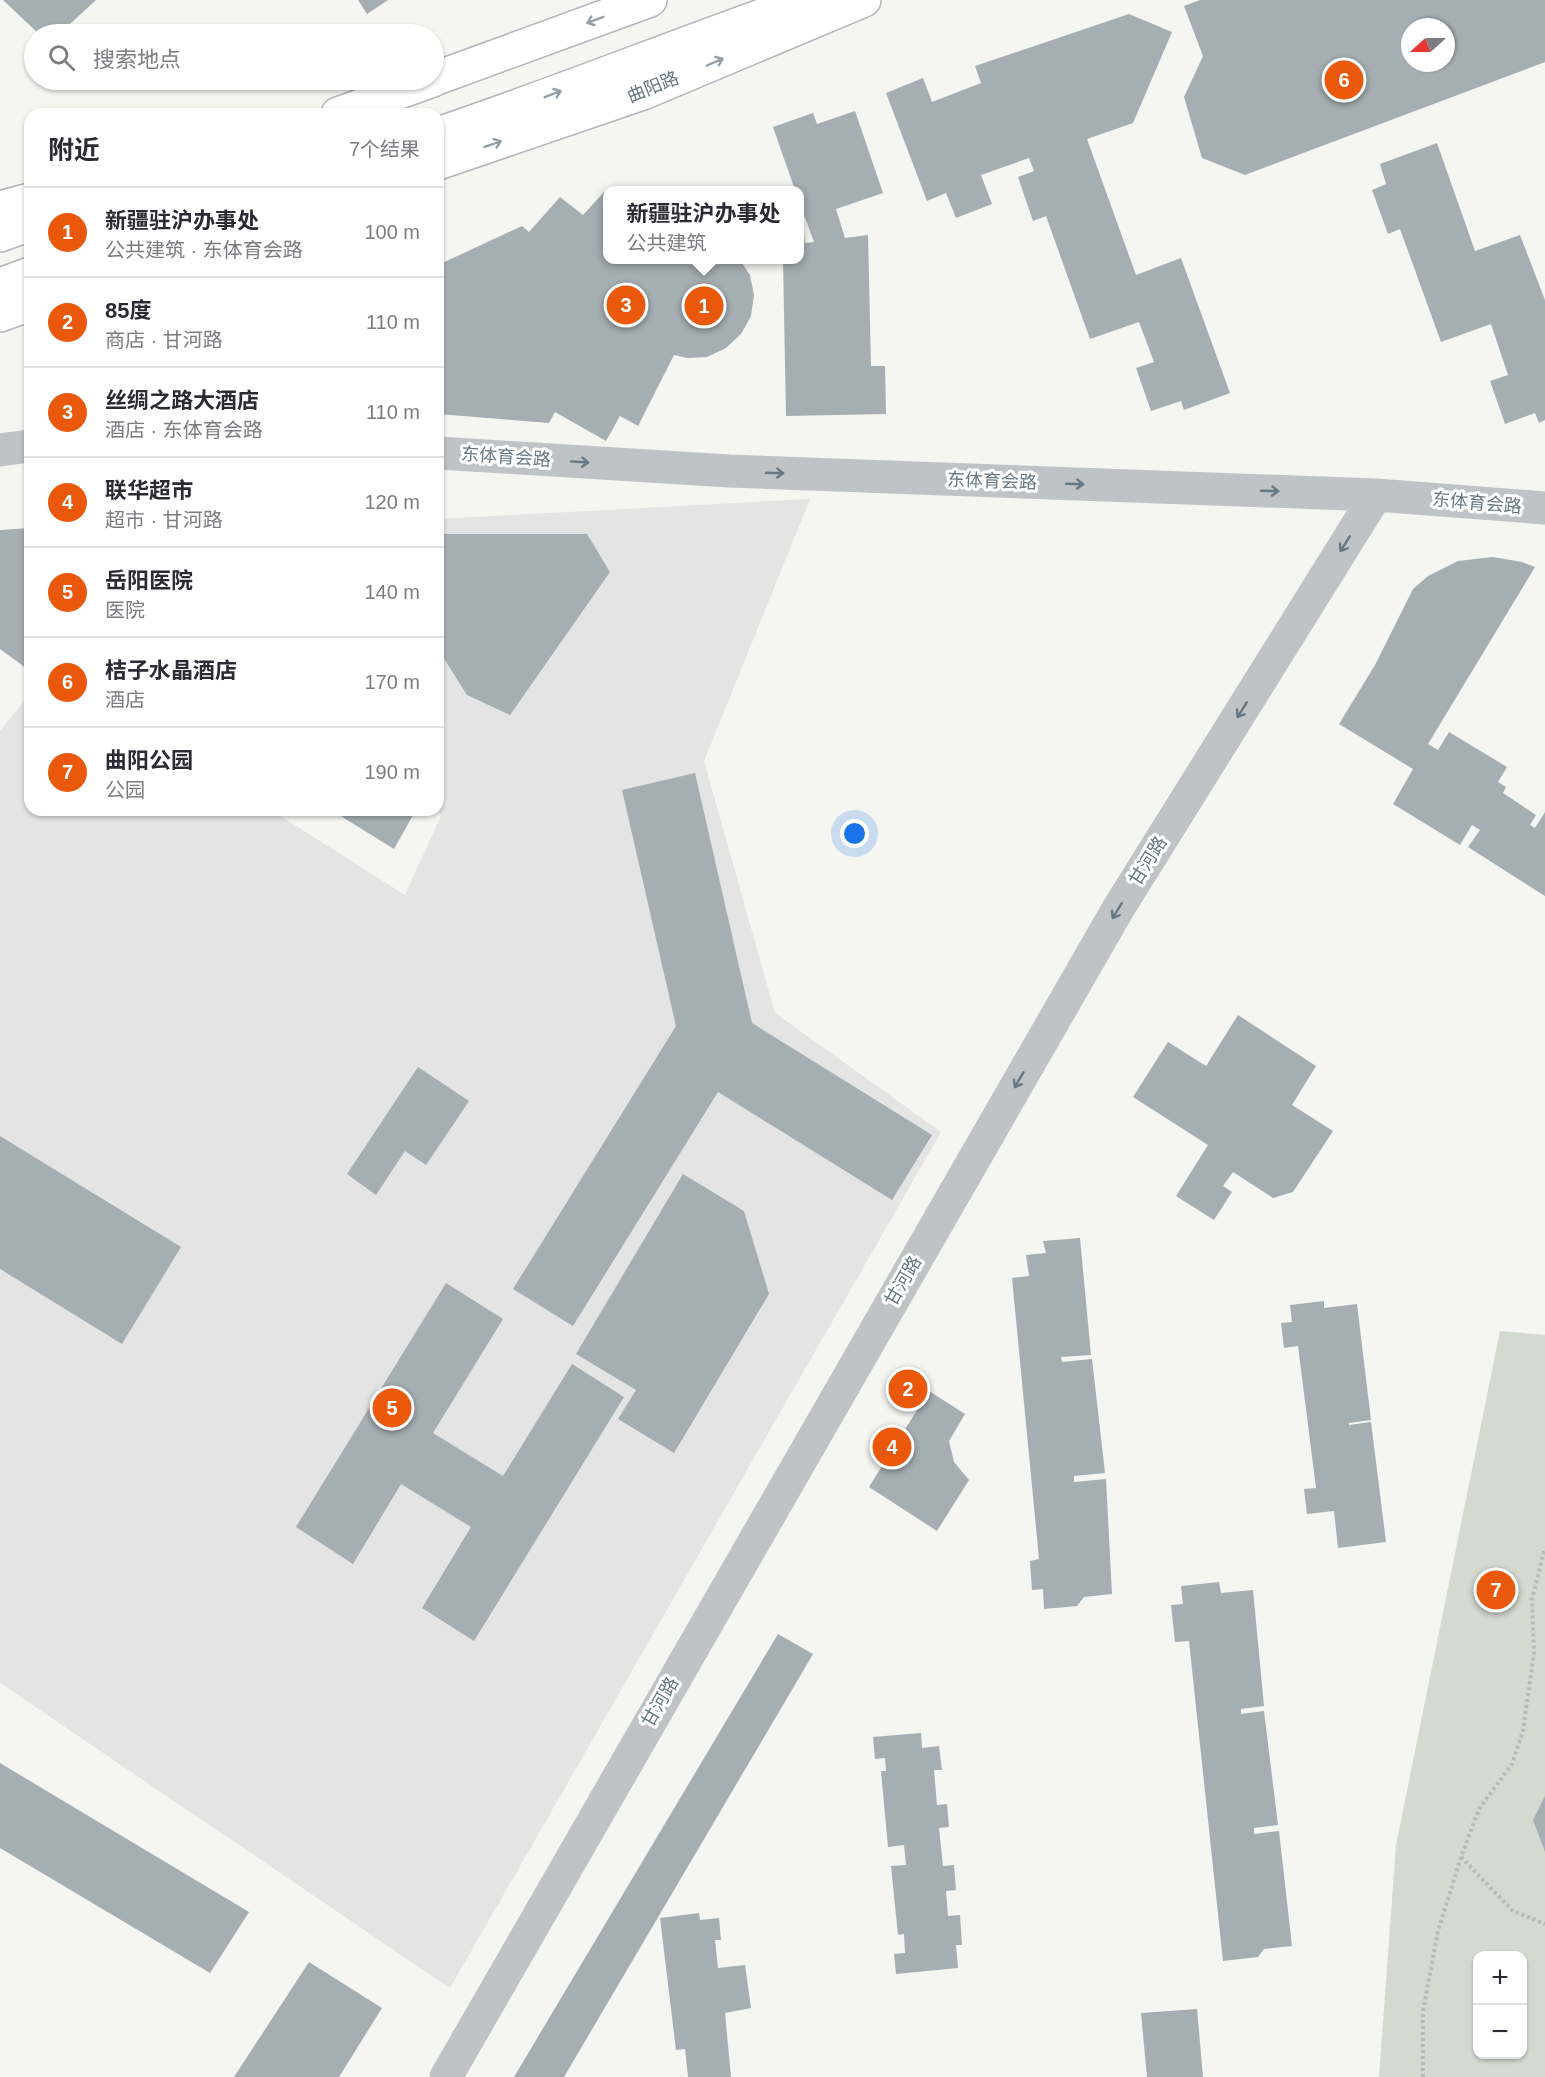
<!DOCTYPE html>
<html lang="zh">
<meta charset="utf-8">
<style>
body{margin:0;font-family:Arial,"Noto Sans SC",sans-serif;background:#f7f7f7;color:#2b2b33}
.controls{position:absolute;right:18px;bottom:18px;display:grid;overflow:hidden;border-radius:12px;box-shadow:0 2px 4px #0004}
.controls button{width:54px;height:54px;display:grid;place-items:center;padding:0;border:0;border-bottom:2px solid #e1e1e2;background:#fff;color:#2b2b33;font:30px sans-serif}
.compass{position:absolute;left:1401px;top:18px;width:54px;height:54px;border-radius:50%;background:#fff;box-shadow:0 2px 4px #0004;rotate:249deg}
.you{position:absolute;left:855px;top:834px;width:21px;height:21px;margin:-15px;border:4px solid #fff;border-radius:50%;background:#1a73e8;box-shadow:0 0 0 9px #1a73e833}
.badge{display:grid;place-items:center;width:39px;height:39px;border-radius:50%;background:#ea580c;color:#fff;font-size:20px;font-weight:700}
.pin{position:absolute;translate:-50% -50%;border:3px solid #fff;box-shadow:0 2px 6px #0006}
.popup{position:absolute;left:603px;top:186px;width:201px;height:78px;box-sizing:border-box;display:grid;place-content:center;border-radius:12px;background:#fff;filter:drop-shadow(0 2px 4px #0005);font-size:20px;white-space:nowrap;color:#7c7c81}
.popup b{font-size:22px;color:#2b2b33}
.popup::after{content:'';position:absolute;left:50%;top:100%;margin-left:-12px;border:12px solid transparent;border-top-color:#fff}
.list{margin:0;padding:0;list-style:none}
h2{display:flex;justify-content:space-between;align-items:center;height:78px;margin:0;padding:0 24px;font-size:26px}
h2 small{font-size:20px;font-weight:400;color:#7c7c81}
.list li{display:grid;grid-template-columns:39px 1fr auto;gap:18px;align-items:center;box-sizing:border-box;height:90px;padding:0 24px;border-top:2px solid #e1e1e2}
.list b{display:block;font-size:22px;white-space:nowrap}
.list p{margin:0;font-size:20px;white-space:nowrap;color:#7c7c81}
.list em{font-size:20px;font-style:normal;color:#7c7c81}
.icon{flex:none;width:33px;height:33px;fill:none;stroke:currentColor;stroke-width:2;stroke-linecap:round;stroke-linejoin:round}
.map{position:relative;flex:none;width:1545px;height:2077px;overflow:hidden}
.search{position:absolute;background:#fff;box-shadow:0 2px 4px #0004;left:24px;top:24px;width:420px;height:66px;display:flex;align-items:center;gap:15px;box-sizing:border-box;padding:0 21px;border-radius:33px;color:#7c7c81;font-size:22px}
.panel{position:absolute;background:#fff;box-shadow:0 2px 4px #0004;left:24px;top:108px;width:420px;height:708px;border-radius:18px}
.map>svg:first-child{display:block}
.built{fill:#e3e4e3}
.green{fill:#d5dad1;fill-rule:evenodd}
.building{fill:#a5aeb3;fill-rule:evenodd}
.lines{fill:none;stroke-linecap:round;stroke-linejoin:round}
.major-casing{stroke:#b0b5b9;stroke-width:36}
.highway-casing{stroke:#b2b6b9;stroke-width:36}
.path{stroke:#b7babc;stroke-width:4;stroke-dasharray:3 3;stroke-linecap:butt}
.minor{stroke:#bfc3c6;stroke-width:33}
.major{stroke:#fff;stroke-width:33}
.highway{stroke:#fff;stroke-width:33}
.oneway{stroke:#93a0a8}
.oneway2{stroke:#657782}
.labels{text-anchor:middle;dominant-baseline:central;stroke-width:6;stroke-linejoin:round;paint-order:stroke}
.street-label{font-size:18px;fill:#657782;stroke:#fff}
</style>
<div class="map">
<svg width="1545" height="2077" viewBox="0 0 1545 2077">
<rect width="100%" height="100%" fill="#f5f5f2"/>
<!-- built -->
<path class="built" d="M810,499L704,761L775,1013L941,1132L450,1988L0,1683V731L30,694V810H271L405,895L441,816L438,810V519Z"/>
<!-- green -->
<path class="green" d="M1500,1331L1545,1335V2077H1379L1396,1845ZM1478,1956H1522V2054H1478Z"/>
<!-- building -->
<path class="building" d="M3,0H96L59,34H39Z
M358,0H388L367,14Z
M1200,0H1545V62L1245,175L1202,158L1184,97L1203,56L1184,6ZM1410,27H1446V63H1410Z
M1129,14L1172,32L1133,123L1087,139L1136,275L1181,258L1230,393L1184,410L1181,401L1151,411L1136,368L1154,362L1139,322L1090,339L1046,216L1033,221L1018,177L1034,171L1029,158L981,175L992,204L956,218L946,193L927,201L886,93L923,78L932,102L981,83L975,66Z
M855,111L883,193L836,209L845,238L868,235L871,366H885L886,414L786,416L783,260H800V232H804L805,243L814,242L800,204V190H795L773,127L813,113L817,124Z
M1437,143L1475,251L1520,235L1545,300V420L1539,423L1535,413L1505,424L1490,381L1508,375L1491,324L1441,342L1400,229L1388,234L1372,190L1386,184L1380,164Z
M604,192L608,196V260H740L750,275L754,295L751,316L741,334L726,348L707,357L687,358L674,355L638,426L620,416L606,441L555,412L549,423L438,414V265L522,226L529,232L560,197L583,215Z
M30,528V671L0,649V530Z
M438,534H587L610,572L510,715L467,695L438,649Z
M1493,557L1522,562L1535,567L1428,744L1438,750L1449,732L1507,767L1498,782L1506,787L1503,793L1536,815L1530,825L1535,828L1545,812V896L1468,847L1480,830L1472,825L1460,845L1393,804L1413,769L1339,724L1375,665L1413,589L1428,576L1458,561Z
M695,773L752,1023L932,1135L892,1200L718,1092L573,1326L513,1289L676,1026L622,790Z
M331,810H416L394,849Z
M1238,1015L1316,1066L1292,1105L1333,1131L1293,1192L1273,1198L1233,1172L1223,1186L1232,1192L1214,1220L1176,1196L1208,1145L1133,1097L1168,1042L1206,1066Z
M418,1067L469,1101L426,1165L405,1151L376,1195L347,1174Z
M0,1136L181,1247L122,1344L0,1269Z
M683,1174L744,1211L769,1294L674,1453L618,1419L636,1390L576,1354Z
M1080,1238L1091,1355L1061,1357L1062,1362L1092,1359L1105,1473L1074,1476V1482L1106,1479L1112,1594L1084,1597L1077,1606L1044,1609L1043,1589L1032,1590L1030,1561L1039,1559L1012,1278L1029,1276L1026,1255L1046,1253L1043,1241Z
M446,1283L503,1319L433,1433L503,1476L572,1364L624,1397L474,1641L422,1608L471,1527L401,1484L353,1564L296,1527Z
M1324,1301V1308L1357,1304L1371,1420L1349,1423V1425L1371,1422L1386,1542L1338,1548L1334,1511L1307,1514L1304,1489L1316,1488L1298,1346L1284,1348L1281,1323L1292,1322L1290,1305Z
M929,1391L965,1414L949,1441L954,1462L969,1480L937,1531L869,1487Z
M1219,1582L1221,1593L1253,1590L1264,1706L1241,1709V1714L1264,1711L1278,1825L1254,1828V1834L1279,1831L1292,1946L1264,1949L1258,1957L1223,1961L1189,1641L1175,1642L1171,1605L1183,1604L1181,1586Z
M778,1634L813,1654L564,2077H514Z
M921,1733L922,1748L939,1746L942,1770H934L937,1805L947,1804L949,1827L939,1828L943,1866L954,1865L956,1890L946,1891L948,1916L960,1915L962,1945H956L958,1968L896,1974L894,1954L905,1953L904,1934L898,1935L891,1866L906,1865L904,1845L888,1847L881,1771H886L885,1758L875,1759L873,1737Z
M0,1763L249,1912L210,1973L0,1848Z
M1545,1796V1852L1533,1820Z
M699,1913L700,1920L719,1918L721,1940H715L718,1968L745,1965L751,2008L725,2013L731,2077H688L685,2049L676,2050L660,1918Z
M309,1962L382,2008L339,2077H234Z
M1197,2009L1203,2077H1147L1141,2013Z"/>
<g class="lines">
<defs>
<path id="major" d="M434,79L650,0
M338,114L433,80
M438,163L643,93L864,0
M0,208L30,200
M0,315L30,304"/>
<path id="highway" d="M438,134C562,92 683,43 806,0
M0,235L30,224
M0,285L30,274"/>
</defs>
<!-- major casing -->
<use href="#major" class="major-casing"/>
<!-- highway casing -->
<use href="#highway" class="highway-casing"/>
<!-- path -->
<path class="path" d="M1461,1857L1513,1911L1545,1924
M1423,2077V2011L1438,1931L1461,1857L1479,1809L1512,1764L1523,1731L1534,1653L1532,1599L1545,1548"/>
<!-- minor -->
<path class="minor" d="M0,450L30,446
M438,453L729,471L1376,495L1545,508
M446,2077L1118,909L1376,495"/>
<!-- major -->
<use href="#major" class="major"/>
<!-- highway -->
<use href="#highway" class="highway"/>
</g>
<!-- one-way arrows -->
<defs><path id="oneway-shaft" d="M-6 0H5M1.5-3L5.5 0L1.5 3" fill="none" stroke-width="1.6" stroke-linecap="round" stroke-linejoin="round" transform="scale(1.5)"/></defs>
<g class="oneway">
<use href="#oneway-shaft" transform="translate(595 20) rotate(160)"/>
<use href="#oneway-shaft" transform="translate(715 62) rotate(-23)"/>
<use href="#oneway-shaft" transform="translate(553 94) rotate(-21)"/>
<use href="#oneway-shaft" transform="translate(493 144) rotate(-19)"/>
</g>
<g class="oneway2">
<use href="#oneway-shaft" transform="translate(580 462) rotate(4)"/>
<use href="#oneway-shaft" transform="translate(775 473) rotate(2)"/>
<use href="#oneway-shaft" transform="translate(1075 484) rotate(2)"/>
<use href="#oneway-shaft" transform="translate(1270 491) rotate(2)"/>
<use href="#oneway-shaft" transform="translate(1345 544) rotate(122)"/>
<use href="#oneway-shaft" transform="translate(1242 710) rotate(122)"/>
<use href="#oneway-shaft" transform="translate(1117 911) rotate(121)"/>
<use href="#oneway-shaft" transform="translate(1019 1080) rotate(120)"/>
</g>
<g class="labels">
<!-- street labels -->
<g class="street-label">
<text transform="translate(653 87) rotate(-22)">曲阳路</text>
<text transform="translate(506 457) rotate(4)">东体育会路</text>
<text transform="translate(992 481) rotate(2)">东体育会路</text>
<text transform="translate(1477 503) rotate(5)">东体育会路</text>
<text transform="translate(1148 861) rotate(-58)">甘河路</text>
<text transform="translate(903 1281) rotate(-60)">甘河路</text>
<text transform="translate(660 1702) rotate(-60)">甘河路</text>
</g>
</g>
</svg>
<div class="controls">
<button>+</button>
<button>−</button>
</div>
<svg class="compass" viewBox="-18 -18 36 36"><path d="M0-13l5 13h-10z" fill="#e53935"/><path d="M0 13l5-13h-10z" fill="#7c7c81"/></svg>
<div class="you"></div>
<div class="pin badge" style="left:704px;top:306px">1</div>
<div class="popup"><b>新疆驻沪办事处</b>公共建筑</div>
<div class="pin badge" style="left:908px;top:1389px">2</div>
<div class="pin badge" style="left:626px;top:305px">3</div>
<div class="pin badge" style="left:892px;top:1447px">4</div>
<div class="pin badge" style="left:392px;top:1408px">5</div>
<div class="pin badge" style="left:1344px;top:80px">6</div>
<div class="pin badge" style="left:1496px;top:1590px">7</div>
<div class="search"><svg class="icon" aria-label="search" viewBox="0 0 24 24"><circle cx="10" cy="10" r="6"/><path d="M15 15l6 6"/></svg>搜索地点</div>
<section class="panel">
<h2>附近<small>7个结果</small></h2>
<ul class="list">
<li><span class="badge">1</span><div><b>新疆驻沪办事处</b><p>公共建筑 · 东体育会路</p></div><em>100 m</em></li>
<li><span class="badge">2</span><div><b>85度</b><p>商店 · 甘河路</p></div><em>110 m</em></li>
<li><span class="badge">3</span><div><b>丝绸之路大酒店</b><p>酒店 · 东体育会路</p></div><em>110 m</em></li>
<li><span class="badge">4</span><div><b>联华超市</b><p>超市 · 甘河路</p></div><em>120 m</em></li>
<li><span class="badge">5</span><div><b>岳阳医院</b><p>医院</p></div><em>140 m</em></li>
<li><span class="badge">6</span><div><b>桔子水晶酒店</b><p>酒店</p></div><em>170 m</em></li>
<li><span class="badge">7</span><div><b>曲阳公园</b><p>公园</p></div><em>190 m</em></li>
</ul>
</section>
</div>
